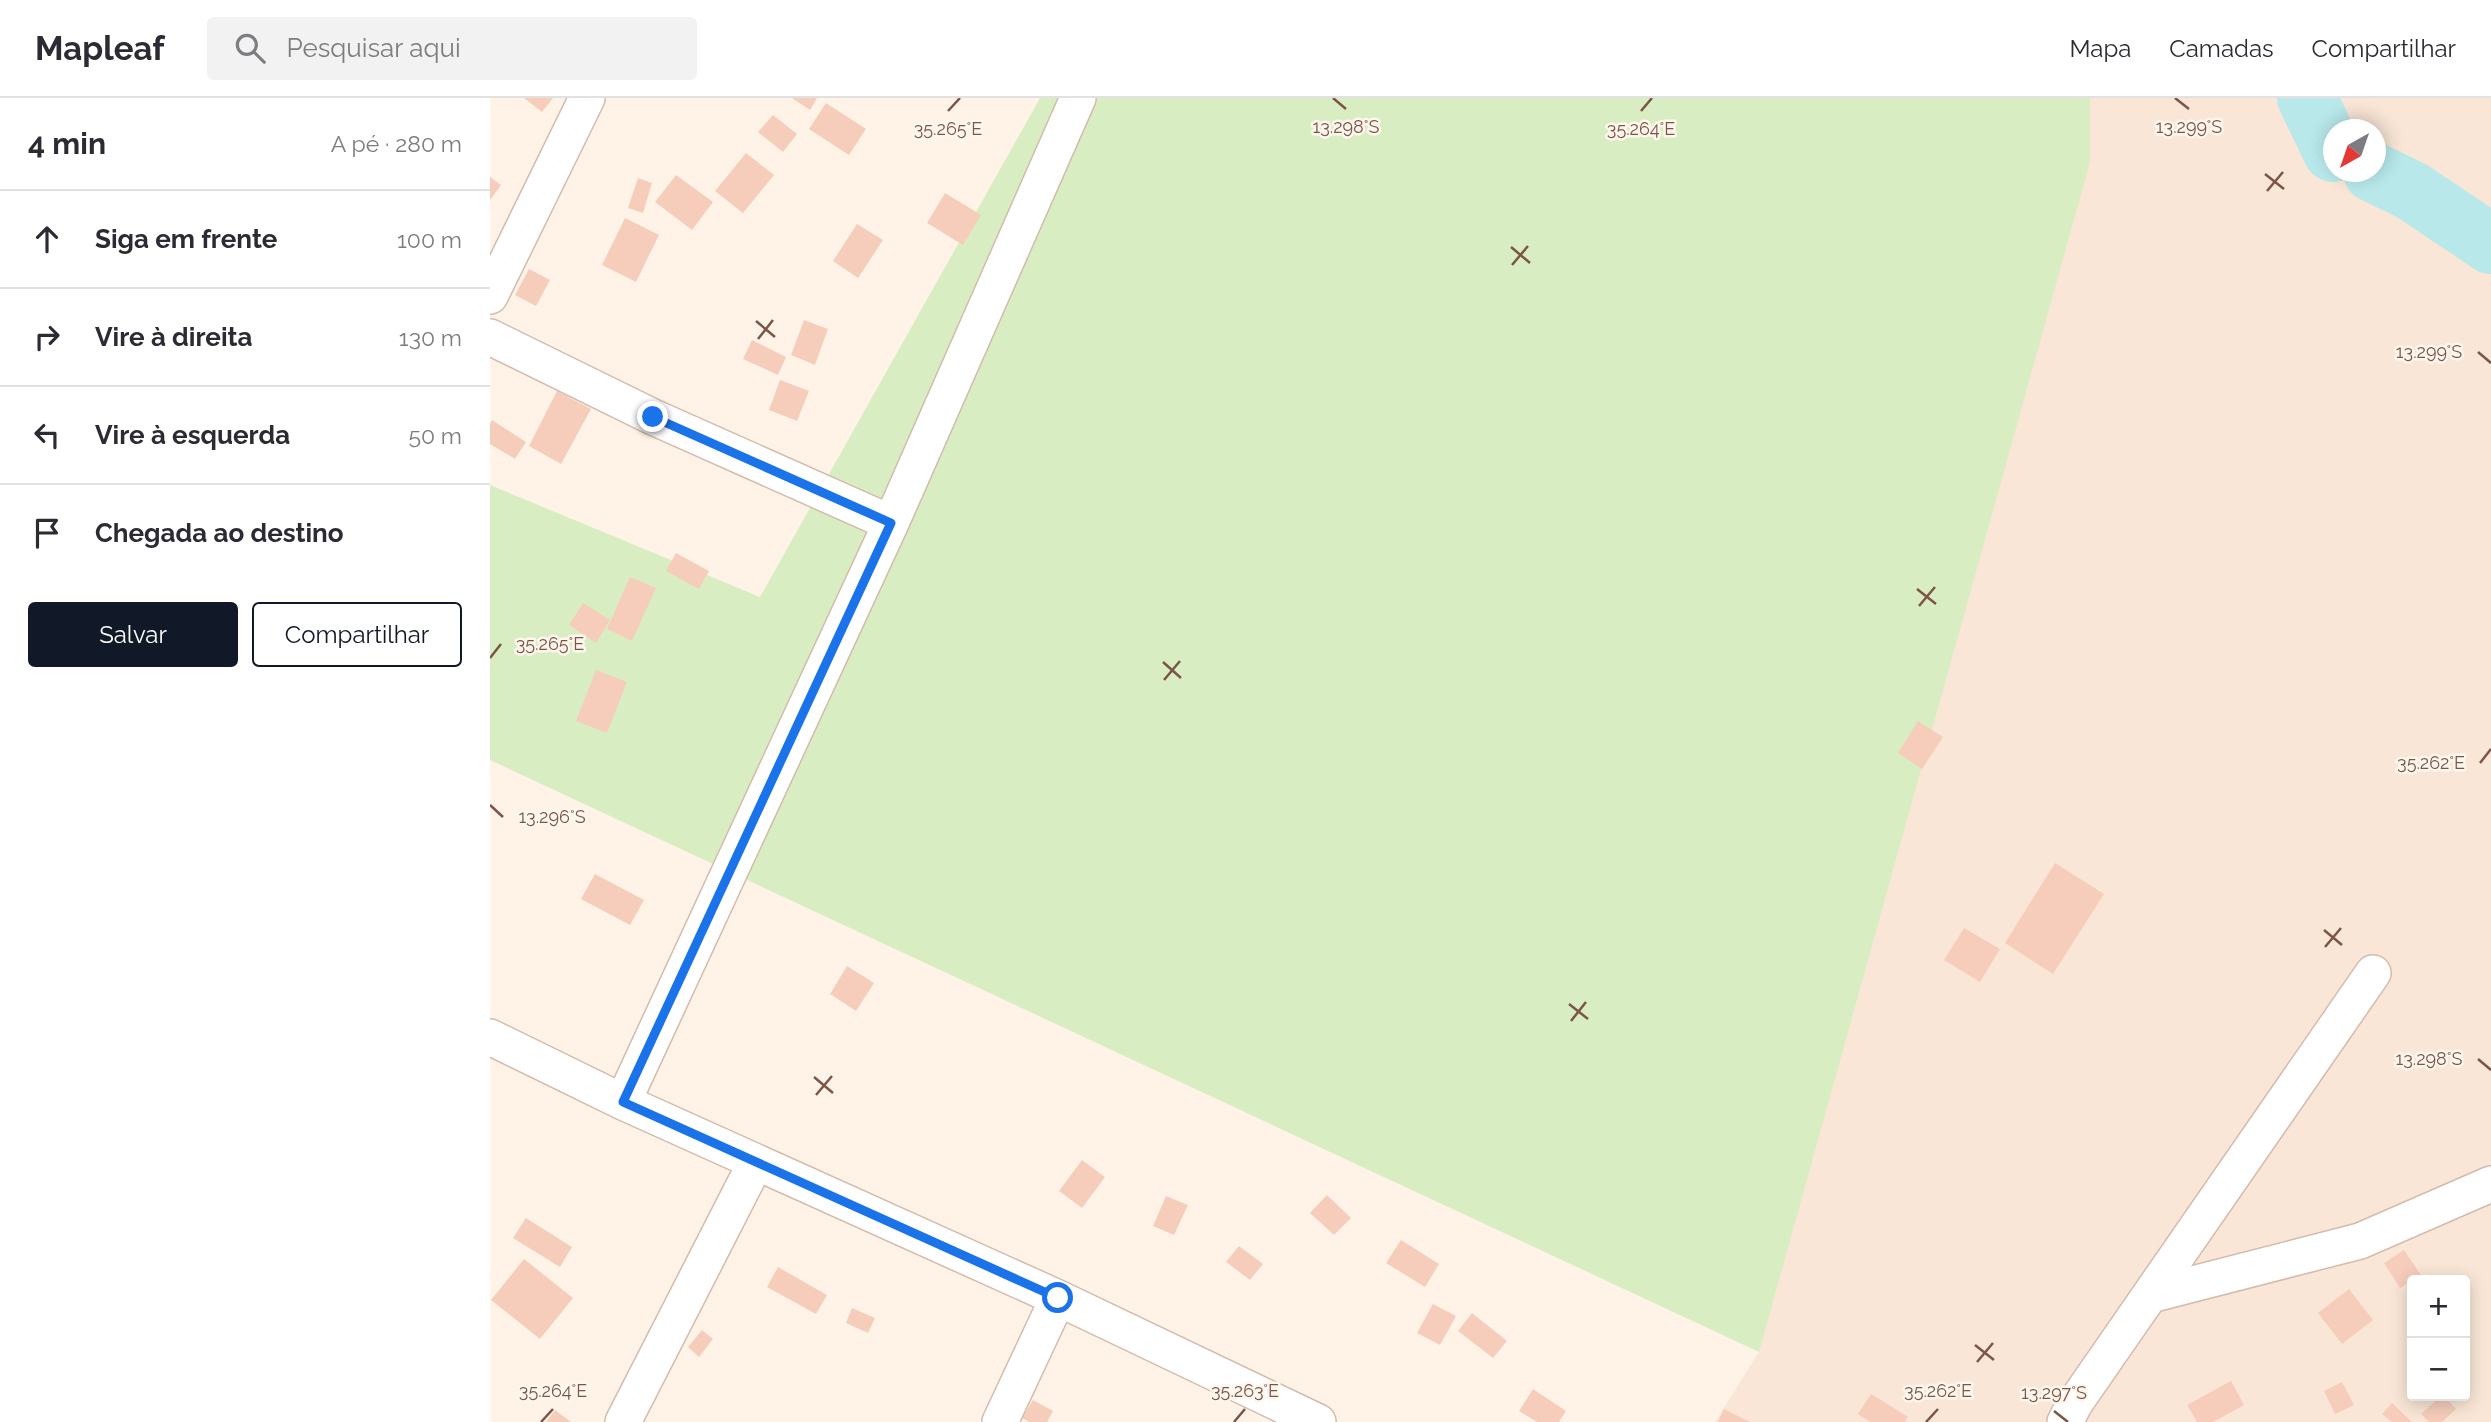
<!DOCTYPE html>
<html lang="pt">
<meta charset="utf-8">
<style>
body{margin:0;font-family:Raleway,sans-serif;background:#f2f2f3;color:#2b2b33}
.controls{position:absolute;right:21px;bottom:21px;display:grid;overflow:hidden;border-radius:7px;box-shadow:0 4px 18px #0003}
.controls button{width:63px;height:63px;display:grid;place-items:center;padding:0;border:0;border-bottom:2px solid #e1e1e2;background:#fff;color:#2b2b33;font:35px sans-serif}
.compass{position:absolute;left:1833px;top:21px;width:63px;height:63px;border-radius:50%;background:#fff;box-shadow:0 4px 18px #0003;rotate:220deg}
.stop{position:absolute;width:21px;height:21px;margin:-16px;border:5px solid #1a73e8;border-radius:50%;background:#fff}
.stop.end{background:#1a73e8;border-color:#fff;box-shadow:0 2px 7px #0008}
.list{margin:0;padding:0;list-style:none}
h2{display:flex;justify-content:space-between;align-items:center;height:91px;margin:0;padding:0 28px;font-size:30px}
h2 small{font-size:23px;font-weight:400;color:#7c7c81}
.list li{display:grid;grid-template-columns:46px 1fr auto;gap:21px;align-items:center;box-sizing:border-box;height:98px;padding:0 28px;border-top:2px solid #e1e1e2}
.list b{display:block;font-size:26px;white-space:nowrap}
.list em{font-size:23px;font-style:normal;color:#7c7c81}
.actions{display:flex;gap:14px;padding:21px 28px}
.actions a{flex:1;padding:16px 0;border:2px solid #111827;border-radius:7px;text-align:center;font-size:24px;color:#111827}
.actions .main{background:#111827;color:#fff}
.icon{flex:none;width:38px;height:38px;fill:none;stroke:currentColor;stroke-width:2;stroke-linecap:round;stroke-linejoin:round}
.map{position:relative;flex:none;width:2001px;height:1324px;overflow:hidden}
header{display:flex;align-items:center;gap:42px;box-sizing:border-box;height:98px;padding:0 35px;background:#fff;border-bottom:2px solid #e1e1e2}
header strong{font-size:33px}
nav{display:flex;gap:38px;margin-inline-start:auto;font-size:24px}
.search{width:490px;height:63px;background:#f2f2f3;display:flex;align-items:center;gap:18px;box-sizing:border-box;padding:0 24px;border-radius:7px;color:#7c7c81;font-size:26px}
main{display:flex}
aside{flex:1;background:#fff}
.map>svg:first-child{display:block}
.residential{fill:#f9e6d6;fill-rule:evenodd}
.green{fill:#d8eec2}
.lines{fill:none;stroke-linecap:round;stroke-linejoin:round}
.river{stroke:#b8e8ea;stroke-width:60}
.building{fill:#f6cdbb}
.minor-casing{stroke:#d4bbad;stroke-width:38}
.minor{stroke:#fff;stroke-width:35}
.route{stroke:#1a73e8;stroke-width:9}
.ticks{fill:none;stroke:#7b5548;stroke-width:2.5}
.ticks-label{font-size:18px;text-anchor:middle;fill:#7b5548;stroke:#fff7ee;stroke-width:5;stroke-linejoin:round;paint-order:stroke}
</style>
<header>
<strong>Mapleaf</strong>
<div class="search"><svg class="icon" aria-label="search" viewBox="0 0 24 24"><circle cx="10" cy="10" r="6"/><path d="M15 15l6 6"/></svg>Pesquisar aqui</div>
<nav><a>Mapa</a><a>Camadas</a><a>Compartilhar</a></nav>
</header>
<main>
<aside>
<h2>4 min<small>A pé · 280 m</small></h2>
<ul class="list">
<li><svg class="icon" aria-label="ahead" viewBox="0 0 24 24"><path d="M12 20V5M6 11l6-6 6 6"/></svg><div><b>Siga em frente</b></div><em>100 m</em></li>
<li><svg class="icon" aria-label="right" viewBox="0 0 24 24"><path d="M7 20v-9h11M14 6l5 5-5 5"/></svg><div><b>Vire à direita</b></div><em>130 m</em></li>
<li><svg class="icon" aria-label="left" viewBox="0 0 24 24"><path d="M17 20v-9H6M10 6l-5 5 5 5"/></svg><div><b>Vire à esquerda</b></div><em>50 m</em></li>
<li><svg class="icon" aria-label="arrive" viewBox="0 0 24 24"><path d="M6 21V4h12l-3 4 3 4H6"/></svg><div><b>Chegada ao destino</b></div></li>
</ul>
<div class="actions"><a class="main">Salvar</a><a>Compartilhar</a></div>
</aside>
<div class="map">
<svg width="2001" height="1324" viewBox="0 0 2001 1324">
<rect width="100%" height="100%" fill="#fef3e6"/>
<!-- residential -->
<path class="residential" d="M1435,0H2001V1324H1225L1269,1254ZM1843,32H1885V74H1843ZM1922,1182H1975V1298H1922Z"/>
<!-- green -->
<path class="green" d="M550,0H1600V64L1269,1254L0,662V387L270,499Z"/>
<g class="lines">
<!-- river -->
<path class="river" d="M1817,0L1843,54
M1883,74L1922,93L2001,146"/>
</g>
<!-- building -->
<path class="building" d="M34,0H63L52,14Z
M302,0H327L320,12Z
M336,5L376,31L359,57L319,31Z
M283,17L307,36L293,54L268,34Z
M256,55L284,77L253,115L225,93Z
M186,77L223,104L202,132L165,104Z
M0,79L11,87L0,102Z
M148,80L162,85L153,115L138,110Z
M455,95L491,117L473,147L437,125Z
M135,120L169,137L146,184L112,167Z
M367,126L393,142L368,180L343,163Z
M39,171L60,182L46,208L25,197Z
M314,222L338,231L325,267L301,257Z
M262,242L296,259L288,277L253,261Z
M290,282L319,293L307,323L279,312Z
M67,293L101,311L71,366L39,348Z
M2,322L36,344L25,361L0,346V326Z
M186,455L219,473L209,491L176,473Z
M140,479L166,490L142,543L117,531Z
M93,505L120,522L106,545L79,527Z
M106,572L137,584L117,635L86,623Z
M1428,623L1453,639L1432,671L1408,655Z
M1565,765L1614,796L1563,876L1515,845Z
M105,776L154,802L140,827L91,801Z
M1474,830L1510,851L1490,884L1454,862Z
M357,868L384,885L366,913L340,896Z
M592,1062L615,1079L592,1110L569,1093Z
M837,1097L861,1120L844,1137L820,1115Z
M676,1098L698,1107L684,1137L663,1128Z
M36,1120L82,1149L70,1169L23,1140Z
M911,1142L949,1166L935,1189L896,1165Z
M749,1148L773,1166L760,1182L736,1164Z
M1914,1152L1931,1177L1910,1190L1894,1165Z
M34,1161L83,1200L50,1241L1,1202Z
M288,1169L337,1197L326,1216L277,1189Z
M1859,1191L1883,1222L1852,1246L1828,1215Z
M943,1206L966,1218L950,1247L927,1235Z
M362,1210L385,1220L378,1235L356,1225Z
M982,1215L1017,1243L1003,1260L968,1233Z
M212,1232L223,1241L209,1259L198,1249Z
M1741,1283L1754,1307L1723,1324H1707L1697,1307Z
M1852,1284L1864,1307L1845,1316L1834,1293Z
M1043,1291L1076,1313L1069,1324H1047L1029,1313Z
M1381,1296L1418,1319L1415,1324H1380L1368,1316Z
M1951,1298H1954L1966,1311L1952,1324H1939L1931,1316Z
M543,1302L563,1313L557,1324H539L532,1320Z
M1902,1305L1922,1324H1902L1892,1316Z
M1234,1311L1260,1324H1228Z
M65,1312L81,1324H56Z"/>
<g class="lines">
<defs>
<path id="minor" d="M0,198L97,0
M0,239L163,319L401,425
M0,939L133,1004L568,1200L828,1324
M133,1004L401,425L588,0
M1660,1197L1870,1143L2001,1086
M133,1324L266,1064
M510,1324L568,1200
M1575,1324L1585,1305L1883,875"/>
</defs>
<!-- minor casing -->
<use href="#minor" class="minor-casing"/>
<!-- minor -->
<use href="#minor" class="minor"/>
</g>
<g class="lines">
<!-- route -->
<path class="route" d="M163,319L401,425L133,1004L568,1200"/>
</g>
<!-- ticks -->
<path class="ticks" d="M843,0L856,11M1685,0L1699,11M458,13L470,0M1151,13L1162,0M1775,76L1794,91M1777,93L1793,74M1021,149L1040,165M1022,167L1038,148M266,223L285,239M268,241L283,222M1988,254L2001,265M1427,491L1446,506M1429,508L1445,489M0,560L11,546M673,564L691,580M674,582L690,563M1990,665L2001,651M0,707L13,719M1834,832L1852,847M1835,849L1851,830M1079,906L1098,921M1081,923L1096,904M1988,961L2001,972M324,979L343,995M326,997L342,978M1485,1247L1504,1262M1487,1264L1503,1245M1564,1313L1578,1324M51,1324L63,1311M744,1324L755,1311M1436,1324L1448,1311"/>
<g class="ticks-label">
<text x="856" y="35">13.298°S</text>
<text x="1699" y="35">13.299°S</text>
<text x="458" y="37">35.265°E</text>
<text x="1151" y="37">35.264°E</text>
<text x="1939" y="260">13.299°S</text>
<text x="60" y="552">35.265°E</text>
<text x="1941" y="671">35.262°E</text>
<text x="62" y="725">13.296°S</text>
<text x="1939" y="967">13.298°S</text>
<text x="63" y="1299">35.264°E</text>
<text x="755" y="1299">35.263°E</text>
<text x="1448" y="1299">35.262°E</text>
<text x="1564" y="1301">13.297°S</text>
</g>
</svg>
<div class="controls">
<button>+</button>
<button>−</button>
</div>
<svg class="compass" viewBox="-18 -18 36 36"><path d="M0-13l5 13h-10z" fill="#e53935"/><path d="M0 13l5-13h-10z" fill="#7c7c81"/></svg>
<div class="stop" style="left:568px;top:1200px"></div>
<div class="stop end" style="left:163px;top:319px"></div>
</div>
</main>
